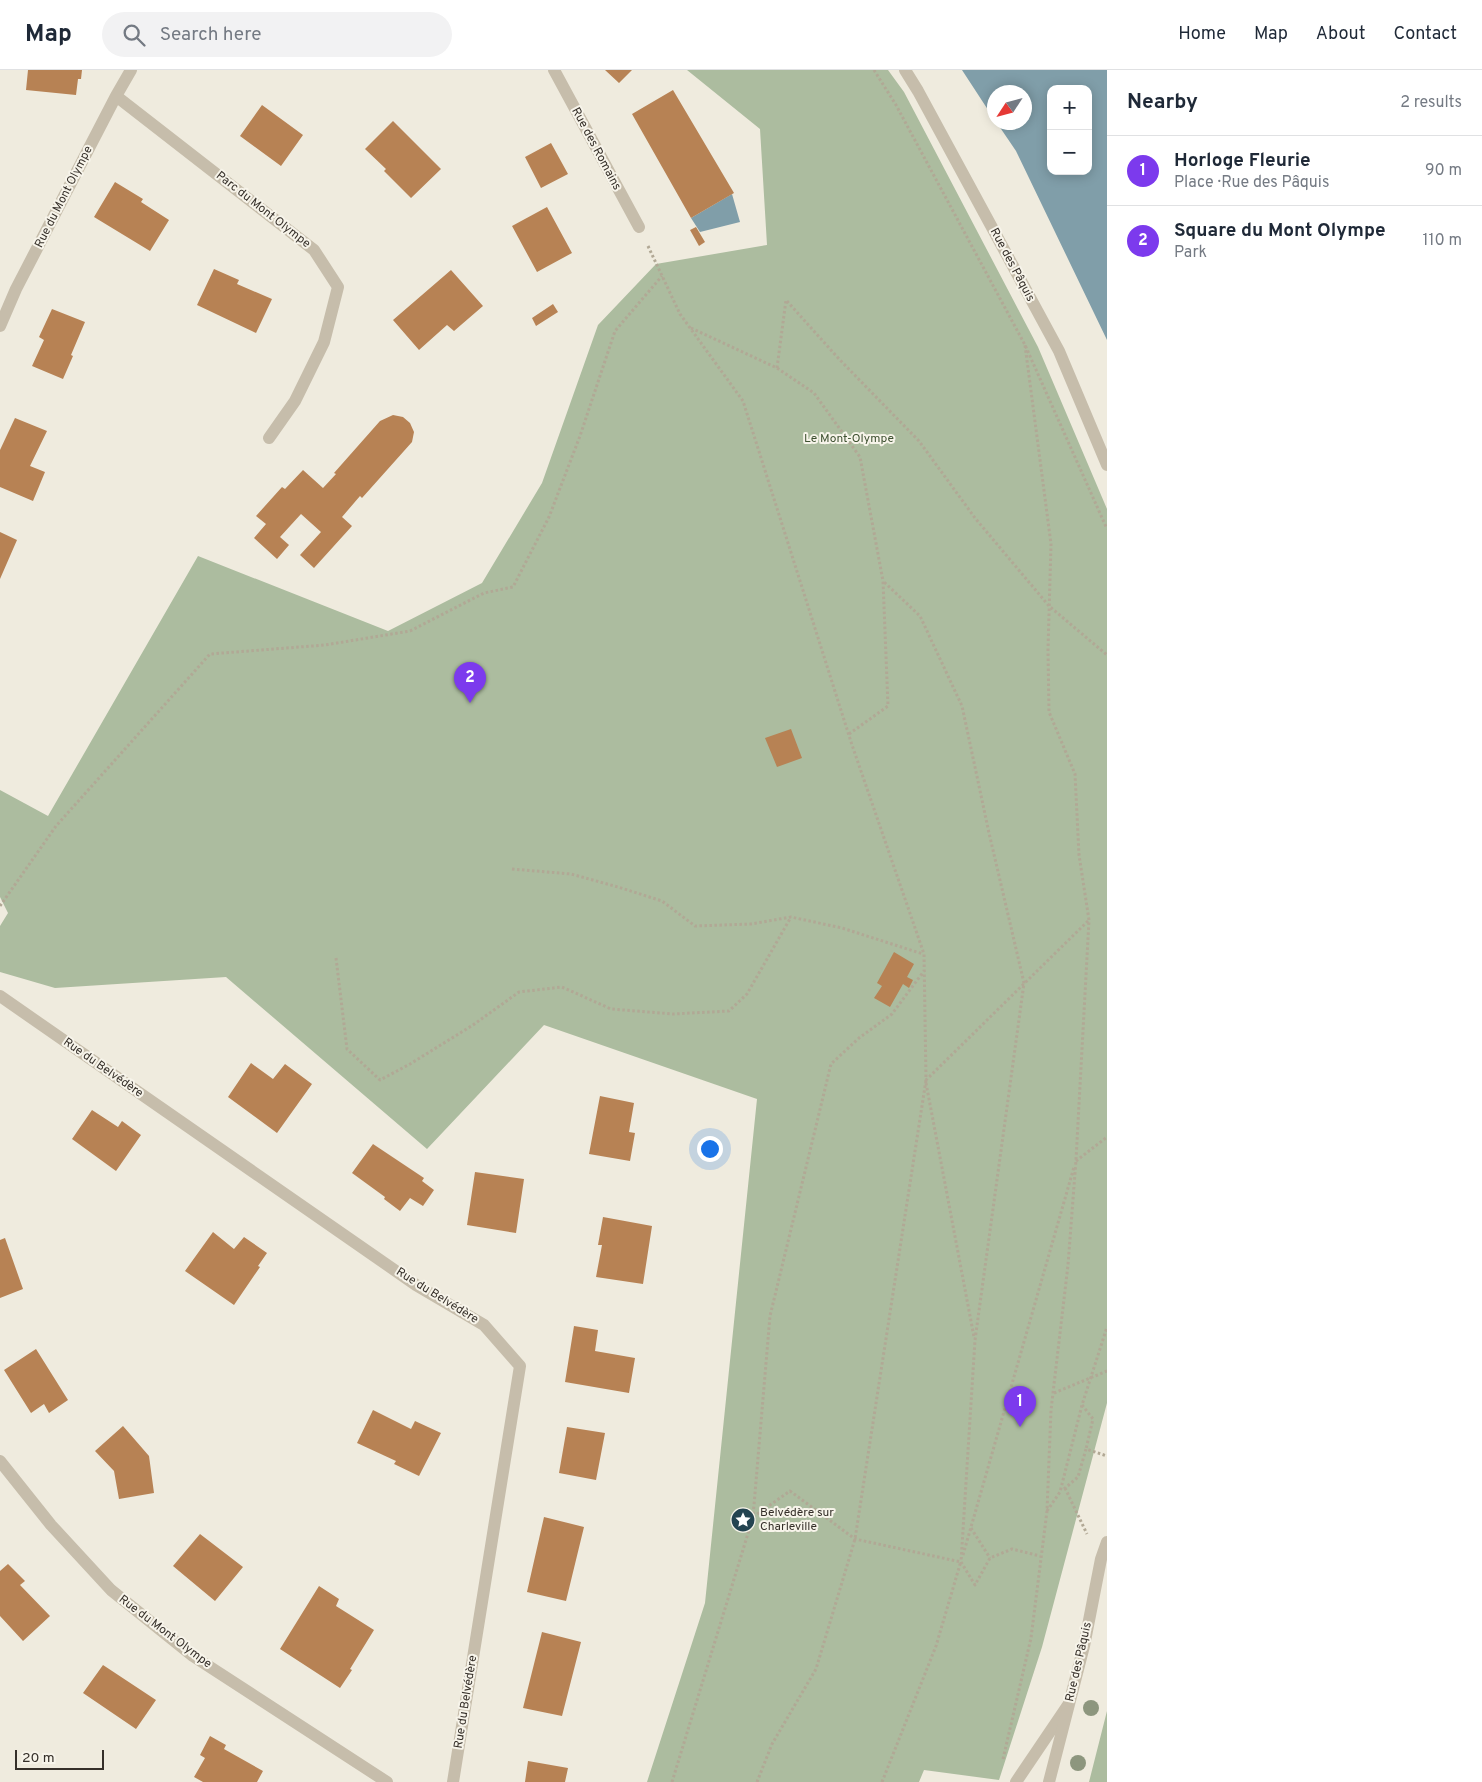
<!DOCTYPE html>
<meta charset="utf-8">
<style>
body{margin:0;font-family:Overpass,sans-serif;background:#f2f2f3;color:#1f2937}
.controls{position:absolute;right:15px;top:15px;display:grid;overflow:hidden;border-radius:10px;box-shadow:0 2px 12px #0003}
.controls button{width:45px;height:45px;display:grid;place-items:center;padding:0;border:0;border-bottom:1px solid #e0e1e3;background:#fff;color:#1f2937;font:25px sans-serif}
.compass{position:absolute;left:987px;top:15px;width:45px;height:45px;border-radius:50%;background:#fff;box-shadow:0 2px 12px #0003;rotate:234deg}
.scale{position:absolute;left:15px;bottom:12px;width:89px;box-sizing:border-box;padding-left:5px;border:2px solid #352f29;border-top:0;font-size:14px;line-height:18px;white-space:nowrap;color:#352f29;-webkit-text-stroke:4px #f7f4ea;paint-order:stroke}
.you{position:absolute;left:709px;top:1078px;width:18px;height:18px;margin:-12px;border:4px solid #fff;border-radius:50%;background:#1a73e8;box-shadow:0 0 0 8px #1a73e833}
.badge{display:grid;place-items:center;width:32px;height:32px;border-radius:50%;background:#7c3aed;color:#fff;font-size:16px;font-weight:700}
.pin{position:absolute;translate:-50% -41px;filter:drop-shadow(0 1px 2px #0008)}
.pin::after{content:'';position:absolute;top:26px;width:18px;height:15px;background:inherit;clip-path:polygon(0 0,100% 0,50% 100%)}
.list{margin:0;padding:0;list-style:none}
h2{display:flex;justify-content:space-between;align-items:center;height:65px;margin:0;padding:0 20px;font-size:21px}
h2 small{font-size:16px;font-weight:400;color:#747a83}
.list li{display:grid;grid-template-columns:32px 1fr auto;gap:15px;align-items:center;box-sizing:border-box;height:70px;padding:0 20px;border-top:1px solid #e0e1e3}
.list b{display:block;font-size:19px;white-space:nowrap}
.list p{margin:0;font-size:16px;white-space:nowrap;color:#747a83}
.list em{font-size:16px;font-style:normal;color:#747a83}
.icon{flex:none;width:28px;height:28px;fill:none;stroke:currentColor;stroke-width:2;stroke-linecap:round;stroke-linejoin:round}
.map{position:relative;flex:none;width:1107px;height:1712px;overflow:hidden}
header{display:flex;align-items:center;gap:30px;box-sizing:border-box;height:70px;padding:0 25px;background:#fff;border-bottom:1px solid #e0e1e3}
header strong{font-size:24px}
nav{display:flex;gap:28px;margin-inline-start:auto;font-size:18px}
.search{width:350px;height:45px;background:#f2f2f3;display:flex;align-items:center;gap:12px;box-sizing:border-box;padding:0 18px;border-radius:28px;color:#747a83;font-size:19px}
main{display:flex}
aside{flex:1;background:#fff}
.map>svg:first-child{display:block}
.green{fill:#acbc9f}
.water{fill:#809ea9;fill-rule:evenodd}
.building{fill:#b78254}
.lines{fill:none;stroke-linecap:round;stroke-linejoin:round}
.path{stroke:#b1a895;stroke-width:3;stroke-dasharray:2.5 2.5;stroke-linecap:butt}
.service{stroke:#c6bdab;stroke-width:12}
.minor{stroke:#c6bdab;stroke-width:12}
.tree{fill:#8d967e}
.labels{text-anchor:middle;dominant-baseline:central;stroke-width:4;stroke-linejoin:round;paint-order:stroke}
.street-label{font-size:12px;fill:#352f29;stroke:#f7f4ea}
.park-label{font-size:12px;fill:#3d5030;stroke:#f7f4ea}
.poi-label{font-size:12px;fill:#352f29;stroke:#f7f4ea;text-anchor:start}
</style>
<header>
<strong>Map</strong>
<div class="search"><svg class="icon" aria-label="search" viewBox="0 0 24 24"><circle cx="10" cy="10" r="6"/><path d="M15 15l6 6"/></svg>Search here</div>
<nav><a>Home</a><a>Map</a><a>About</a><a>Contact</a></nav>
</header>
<main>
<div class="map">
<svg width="1107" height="1712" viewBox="0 0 1107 1712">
<rect width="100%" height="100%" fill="#efebde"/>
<!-- green -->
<path class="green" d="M687,0H888L904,22L1038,277L1107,439V1333L1042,1577L999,1710L924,1700L919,1712H647L705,1533L757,1029L544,955L427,1079L226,907L55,918L0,902V856L8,843L0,827V720L48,746L198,486L388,561L482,513L542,413L598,255L656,194L767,175L760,59Z
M1107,1641V1712H1089Z"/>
<!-- water -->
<path class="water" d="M962,0H1107V270L1016,81L997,53L1024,52V22H994V49ZM1051,19H1088V101H1051Z
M732,124L740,152L700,162L691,148Z"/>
<!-- building -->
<path class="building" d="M28,0H82L81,9H78L76,25L26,20Z
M605,0H632L619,13Z
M673,20L734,123L691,148L632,44Z
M262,35L303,65L281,96L240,66Z
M393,51L441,99L411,128L384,101L386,99L365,79Z
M551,73L568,104L541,118L525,87Z
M115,112L143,129L141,132L169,150L150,181L94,147Z
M547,137L572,183L537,202L512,156Z
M696,157L705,172L699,176L690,160Z
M214,199L239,210L237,214L272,229L256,263L197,235Z
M451,200L483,236L454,261L447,255L419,280L393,250Z
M553,234L558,242L536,256L532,248Z
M52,239L85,252L71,285L73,286L63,309L32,296L44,270L39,267Z
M393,345L403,347L410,353L414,362L412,372L362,428L360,426L342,447L352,456L314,498L300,485L321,462L301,444L280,467L289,475L277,489L254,468L266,454L256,446L282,417L285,419L303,400L323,418L336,404L334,403L380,351Z
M15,348L47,361L30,396L45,402L33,431L0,417V380Z
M0,462L17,470L0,509Z
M791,659L802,688L777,697L765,668Z
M894,882L914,894L907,907L913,910L909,918L903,914L890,937L874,928L882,916L877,913Z
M251,993L273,1009L285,994L312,1014L277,1063L228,1027Z
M600,1026L634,1033L629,1062L635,1063L630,1091L589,1084Z
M92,1040L118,1057L122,1051L141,1065L116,1101L72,1069Z
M373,1074L424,1108L422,1111L434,1120L423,1136L410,1128L400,1141L384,1129L385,1127L352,1103Z
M475,1102L524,1109L516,1163L467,1155Z
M603,1147L652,1156L643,1214L596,1207L602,1175H598Z
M213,1162L234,1179L244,1167L267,1183L258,1196L260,1197L234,1235L185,1201Z
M5,1168L23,1219L0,1228V1170Z
M574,1256L598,1260L595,1281L635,1288L629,1323L565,1312Z
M36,1279L68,1330L49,1343L44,1334L31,1343L4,1300Z
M373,1340L411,1359L415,1351L441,1363L419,1406L394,1394L396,1391L357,1373Z
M123,1356L149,1386L154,1423L119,1429L114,1401L95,1381Z
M567,1357L605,1363L596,1410L559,1403Z
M544,1447L584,1457L566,1531L527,1522Z
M200,1464L243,1497L215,1531L173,1496Z
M8,1494L25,1511L20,1515L50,1546L23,1571L0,1546V1501Z
M319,1516L339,1529L336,1536L374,1560L350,1599L352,1600L340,1618L280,1579Z
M542,1562L581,1572L562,1646L523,1638Z
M103,1595L156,1630L136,1659L83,1623Z
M210,1666L226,1675L224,1679L263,1701L257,1712H203L194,1707L205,1688L200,1685Z
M528,1691L568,1698L565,1712H525Z"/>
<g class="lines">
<!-- path -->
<path class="path" d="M874,0L896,35L1025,275L1107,459
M648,176L680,244L743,331L852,675L924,884L926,1010L1089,850
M691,258L777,298L814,323L860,387L883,511
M777,298L786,230L839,289L919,371L975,448L1049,536L1107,585
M849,664L888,636L883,511L920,546L962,636L989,763L1024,913L975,1270L961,1492L975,1515L990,1488L1012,1479L1040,1486
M512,799L571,804L618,817L662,831L695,856L751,854L791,847L842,858L923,884
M0,836L56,756L210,584L325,575L410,561L484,523L513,517L549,447L580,366L615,261L662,206
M336,888L347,979L380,1010L410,994L473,955L519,922L562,917L611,939L673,944L729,941L747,924L791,847
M926,1013L974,1267
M1076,1091L1107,1067
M1054,1323L1107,1301
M1082,1335L1093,1349L1086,1379
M1065,1418L1087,1464
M1064,1419L1078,1407L1086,1379L1107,1386
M1047,1441L1060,1422L1082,1335L1107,1257
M753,1447L790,1421L855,1469L961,1492
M971,1458L990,1488
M963,1485L1074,1097
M1003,1689L1031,1568L1047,1441L1051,1340L1068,1195L1076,1090L1089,850L1079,785L1075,704L1049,642L1048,580L1051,474L1025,275
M672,1712L753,1447L770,1246L831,994L859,968L892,944L924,901
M757,1712L772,1674L816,1599L855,1469L926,1010
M882,1712L936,1576L961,1491"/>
<!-- service -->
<path class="service" d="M1016,1712L1068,1635"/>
<!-- minor -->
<path class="minor" d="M554,0L639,157
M905,0L918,21L1059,281L1107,395
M116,26L314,180L338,217L324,272L295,331L269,368
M0,256L16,219L116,26L131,0
M0,926L416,1215L484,1255L520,1296L453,1712
M0,1391L51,1455L111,1520L193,1586L387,1712
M1049,1712L1084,1576L1101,1489L1107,1472"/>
</g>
<!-- trees -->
<g class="tree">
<circle cx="1091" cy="1638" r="8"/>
<circle cx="1078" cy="1693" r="8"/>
</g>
<!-- icons -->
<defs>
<symbol id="sight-disc" viewBox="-11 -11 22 22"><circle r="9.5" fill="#244451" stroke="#f7f4ea"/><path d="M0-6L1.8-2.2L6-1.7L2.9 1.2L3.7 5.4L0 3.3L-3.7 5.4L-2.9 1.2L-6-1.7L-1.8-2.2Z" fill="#fff"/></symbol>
</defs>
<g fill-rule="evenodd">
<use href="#sight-disc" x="729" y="1436" width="28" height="28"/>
</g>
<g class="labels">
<!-- street labels -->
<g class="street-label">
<text transform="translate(596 79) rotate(62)">Rue des Romains</text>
<text transform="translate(64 127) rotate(-63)">Rue du Mont Olympe</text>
<text transform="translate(263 140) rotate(38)">Parc du Mont Olympe</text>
<text transform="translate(1012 195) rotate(62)">Rue des Pâquis</text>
<text transform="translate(103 998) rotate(35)">Rue du Belvédère</text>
<text transform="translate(437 1226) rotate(32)">Rue du Belvédère</text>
<text transform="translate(165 1562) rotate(37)">Rue du Mont Olympe</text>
<text transform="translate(1079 1592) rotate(-77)">Rue des Pâquis</text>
<text transform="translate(466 1632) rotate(-81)">Rue du Belvédère</text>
</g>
<!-- park labels -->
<g class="park-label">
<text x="849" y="369">Le Mont-Olympe</text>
</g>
<!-- poi labels -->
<g class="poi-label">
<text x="760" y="1443">Belvédère sur<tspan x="760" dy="14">Charleville</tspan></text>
</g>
</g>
</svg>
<div class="controls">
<button>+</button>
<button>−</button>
</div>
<svg class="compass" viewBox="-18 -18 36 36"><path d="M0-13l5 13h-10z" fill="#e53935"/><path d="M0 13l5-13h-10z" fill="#747a83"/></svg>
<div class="scale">20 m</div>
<div class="you"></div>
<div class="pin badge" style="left:1020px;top:1357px">1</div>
<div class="pin badge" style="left:470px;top:633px">2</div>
</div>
<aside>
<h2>Nearby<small>2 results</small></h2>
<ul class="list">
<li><span class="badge">1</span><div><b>Horloge Fleurie</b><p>Place · Rue des Pâquis</p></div><em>90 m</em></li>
<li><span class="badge">2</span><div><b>Square du Mont Olympe</b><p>Park</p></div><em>110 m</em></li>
</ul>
</aside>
</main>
